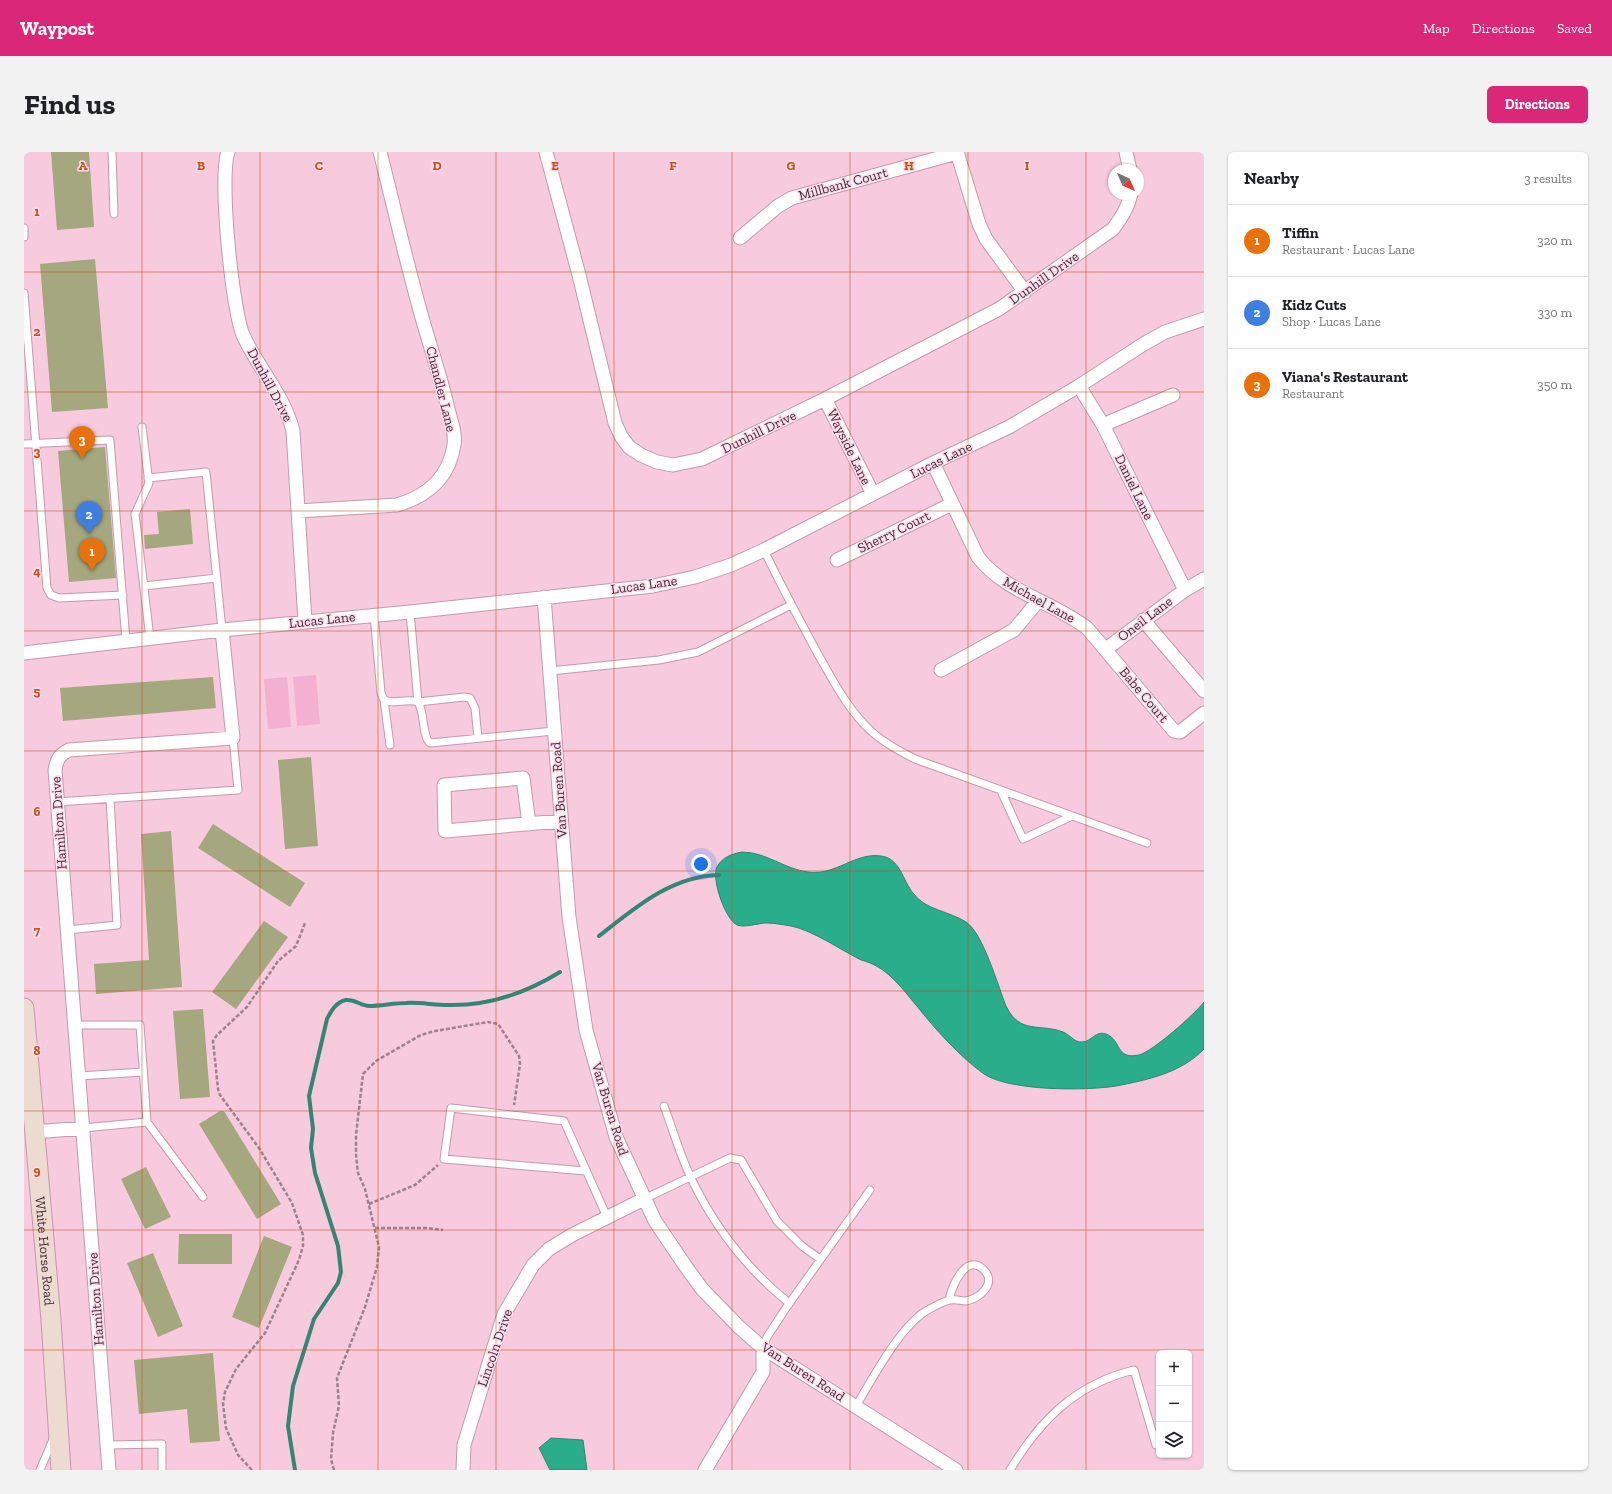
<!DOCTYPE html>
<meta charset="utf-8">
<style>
body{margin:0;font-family:"Zilla Slab",serif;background:#f2f2f2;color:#202124}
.controls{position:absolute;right:12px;bottom:12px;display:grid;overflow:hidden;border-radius:6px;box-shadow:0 1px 3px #0004}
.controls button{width:36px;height:36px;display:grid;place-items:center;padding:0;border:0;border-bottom:1px solid #e0e0e0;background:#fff;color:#202124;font:20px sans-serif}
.compass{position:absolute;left:1084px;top:12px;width:36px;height:36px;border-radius:50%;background:#fff;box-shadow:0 1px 3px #0004;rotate:135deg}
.you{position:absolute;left:677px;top:712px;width:14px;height:14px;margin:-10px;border:3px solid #fff;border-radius:50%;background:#1a73e8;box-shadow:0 0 0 6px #1a73e833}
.badge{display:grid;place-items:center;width:26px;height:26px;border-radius:50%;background:#db2777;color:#fff;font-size:13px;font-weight:700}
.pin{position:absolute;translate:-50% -33px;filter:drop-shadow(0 1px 2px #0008)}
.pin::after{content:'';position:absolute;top:21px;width:14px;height:12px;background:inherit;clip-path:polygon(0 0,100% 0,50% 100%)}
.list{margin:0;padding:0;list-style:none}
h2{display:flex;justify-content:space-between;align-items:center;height:52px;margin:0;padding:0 16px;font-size:17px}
h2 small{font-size:13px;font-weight:400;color:#757577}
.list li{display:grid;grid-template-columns:26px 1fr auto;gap:12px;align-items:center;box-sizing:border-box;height:72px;padding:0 16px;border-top:1px solid #e0e0e0}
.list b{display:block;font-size:15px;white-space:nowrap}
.list p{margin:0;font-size:13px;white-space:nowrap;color:#757577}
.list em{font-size:13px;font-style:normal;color:#757577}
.icon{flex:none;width:22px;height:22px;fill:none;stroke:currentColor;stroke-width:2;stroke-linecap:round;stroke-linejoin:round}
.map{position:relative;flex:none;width:1180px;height:1318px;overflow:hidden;border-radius:6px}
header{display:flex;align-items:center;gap:24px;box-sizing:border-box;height:56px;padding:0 20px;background:#db2777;color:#fff}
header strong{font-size:19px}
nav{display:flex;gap:22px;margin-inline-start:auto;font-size:14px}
.intro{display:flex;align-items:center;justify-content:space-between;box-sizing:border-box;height:96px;padding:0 24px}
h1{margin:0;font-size:28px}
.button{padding:10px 18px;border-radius:6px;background:#db2777;color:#fff;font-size:14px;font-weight:700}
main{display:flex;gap:24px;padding:0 24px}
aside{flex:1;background:#fff;border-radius:6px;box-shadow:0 1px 3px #0004}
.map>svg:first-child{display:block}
.green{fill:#f4b0d0}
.water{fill:#2aad8a;stroke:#318771}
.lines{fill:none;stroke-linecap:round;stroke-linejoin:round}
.stream{stroke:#318771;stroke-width:4}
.building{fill:#a5a77e}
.lane-casing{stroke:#c399ac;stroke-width:9}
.street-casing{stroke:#c399ac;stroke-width:15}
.secondary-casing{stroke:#c399ac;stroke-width:21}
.path{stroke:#9f808e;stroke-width:2.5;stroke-dasharray:4 2;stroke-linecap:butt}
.lane{stroke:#fff;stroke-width:7}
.street{stroke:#fff;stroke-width:13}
.secondary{stroke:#eddad0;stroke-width:19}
.grid{fill:none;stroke:#c65115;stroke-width:1;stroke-opacity:0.55}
.labels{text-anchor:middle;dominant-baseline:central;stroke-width:3;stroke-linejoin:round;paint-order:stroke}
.street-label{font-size:14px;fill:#402f37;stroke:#fedaea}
.grid-label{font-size:13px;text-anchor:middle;font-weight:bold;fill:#c65115;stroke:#fedaea;stroke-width:3;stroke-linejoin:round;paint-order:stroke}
</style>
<header>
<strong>Waypost</strong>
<nav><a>Map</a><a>Directions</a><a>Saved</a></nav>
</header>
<div class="intro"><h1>Find us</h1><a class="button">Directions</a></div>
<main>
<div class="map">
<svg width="1180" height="1318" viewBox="0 0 1180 1318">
<rect width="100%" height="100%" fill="#f7cade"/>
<!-- green -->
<path class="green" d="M292,523L296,572L273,574L269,525Z
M263,525L267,575L244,577L240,527Z"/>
<!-- water -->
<path class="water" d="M718,700C742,700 760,717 784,720C812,724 831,700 857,704C876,706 879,729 889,741C901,758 925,759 942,770C959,781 974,834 982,854C996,883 1016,871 1039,880C1045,882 1051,891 1058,890C1067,890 1072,878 1082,882C1098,888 1091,908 1115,903C1128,900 1171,862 1180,850V897C1157,921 1123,928 1092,934C1062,939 985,939 960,922C934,903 912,878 892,853C876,834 862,814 837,808C817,798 788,778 767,774C760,773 751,771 743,771C734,771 721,776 713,773C701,767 687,726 693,715C698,705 708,702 718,700Z
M527,1286L559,1288L563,1318H526L515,1296Z"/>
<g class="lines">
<!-- stream -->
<path class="stream" d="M575,784C611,756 647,724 695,723
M271,1318L264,1274L269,1234L290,1167L314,1131L317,1120L314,1094L291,1021L287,996L289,977L285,944L303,867C307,859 312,850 322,848C331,847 337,854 345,854C357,854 370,851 382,851C395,850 410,853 424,853C465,854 502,841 536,820"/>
</g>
<!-- building -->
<path class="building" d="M27,0H65L70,75L33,78Z
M71,107L84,256L28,260L16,112Z
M81,295L92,426L45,430L34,299Z
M166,357L169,392L121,397L120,383L135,382L133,360Z
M189,525L192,556L39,569L36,536Z
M287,605L294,694L261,697L254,608Z
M189,672L281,731L266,755L174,696Z
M147,679L158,835L72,842L70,812L125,808L117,682Z
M240,769L264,785L212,857L188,840Z
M179,857L186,945L156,947L149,859Z
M196,959H200L257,1052L233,1067L175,972Z
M122,1015L147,1065L121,1077L97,1027Z
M155,1082H208V1112H154Z
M240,1084L268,1095L235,1176L208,1165Z
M129,1101L159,1174L134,1185L103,1111Z
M189,1201L196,1289L166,1291L163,1257L115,1262L110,1208Z"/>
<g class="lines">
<defs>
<path id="lane" d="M88,0L90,62
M0,76V85
M0,141L23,436L27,443L35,446L99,443
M118,275L125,331L111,362L126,486
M0,292L86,288L102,489
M124,326L182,320L198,478
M740,398C757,434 776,469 795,504C810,530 824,558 847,579C860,591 875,599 891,607L1123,691
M120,434L193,426
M386,460L394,550L440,545L446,546L451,556L454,586
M350,463L357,541L360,548C371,553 383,546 394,550C401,561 398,585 406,591L530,579
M526,519L635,508L674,500L767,453
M360,548L366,593
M977,639L999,687L1048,664
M33,650L214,638L209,586
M43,778L93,773L86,646
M51,873H116L123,970L179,1045
M55,924L119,920
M640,954C649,978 656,1003 667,1026C690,1074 723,1117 765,1151
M59,976L123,970
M562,1019L420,1007L427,956L540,969L583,1065
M620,1047L706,1006L717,1008L753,1069L778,1094L796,1107
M739,1196L743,1185L762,1156L846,1038
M832,1254C849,1226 875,1176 902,1159C908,1156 920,1148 927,1148C932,1147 937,1149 942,1149C956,1146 974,1131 959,1117C941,1101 928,1135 925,1148
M83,1293L138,1292V1318
M16,1318L30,1285
M986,1318C1016,1268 1052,1232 1110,1218L1132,1293"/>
<path id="street" d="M204,0C195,26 208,156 219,183C234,216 260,243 269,279L281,469
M522,0L555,123L591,271L597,284L605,295L617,303L633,310L649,313L678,307L801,247L975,157L1089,77C1097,66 1104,56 1107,42
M933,0L955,72L962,87L1001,140
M1102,0L1106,18
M716,86L754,54L768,46L933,1
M1055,234L1079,273L1161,438
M801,247L849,342
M1079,273L1149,243
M909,311L954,405C982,441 1028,449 1063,476L1150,579L1156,580L1180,561
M274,359L373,353C404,344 425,326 430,293C432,281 427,269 424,257C418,230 409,203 401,176C384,118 371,59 356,0
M813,408L928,352
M520,445L545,765L562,878L592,985L631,1069L660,1112L678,1137L715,1175L739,1196L932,1318
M1119,468L1180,539
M1082,497L1161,438L1180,427
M0,501L198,478L386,460L629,434L671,425L707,413L740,398L909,311L985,275L1055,234L1118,193L1141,180L1180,167
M917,518L990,478L1014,449
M505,672L499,626L420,633L421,679L537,669
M10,980L59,976
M85,1318L31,618C33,607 35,603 45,598L209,586L198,478
M439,1318L440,1293L480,1162L509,1113L525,1097L548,1083L620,1047
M681,1318L739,1220V1196"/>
<g id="secondary">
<path id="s1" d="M0,856L27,1168L37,1318"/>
</g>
</defs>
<!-- lane casing -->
<use href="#lane" class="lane-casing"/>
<!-- street casing -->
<use href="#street" class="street-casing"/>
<!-- secondary casing -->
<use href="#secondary" class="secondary-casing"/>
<!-- path -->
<path class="path" d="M345,1052L391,1033L414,1013
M351,1076H403L419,1078
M228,1318L214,1303L202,1276L199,1252L201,1240L212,1217L241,1181L275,1108L279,1094V1083L268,1051L235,996L196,943L194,937L189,889L193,883L223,855L254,809L272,794L281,771
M310,1318L307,1307L309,1281L315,1254L313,1226L341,1155L353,1115L355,1095L341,1037L334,1021L332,1003V983L339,922L352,909L397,883L411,879L464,870L474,872L495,904L496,912L490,953"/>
<!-- lane -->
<use href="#lane" class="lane"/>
<!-- street -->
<use href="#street" class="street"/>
<!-- secondary -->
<use href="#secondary" class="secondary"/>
</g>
<!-- grid -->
<path class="grid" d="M118,0V1318M236,0V1318M354,0V1318M472,0V1318M590,0V1318M708,0V1318M826,0V1318M944,0V1318M1062,0V1318M0,120H1180M0,240H1180M0,359H1180M0,479H1180M0,599H1180M0,719H1180M0,839H1180M0,959H1180M0,1078H1180M0,1198H1180"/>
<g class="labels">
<!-- street labels -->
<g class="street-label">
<text transform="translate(819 32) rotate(-15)">Millbank Court</text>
<text transform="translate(1020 126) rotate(-35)">Dunhill Drive</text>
<text transform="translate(246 233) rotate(62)">Dunhill Drive</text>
<text transform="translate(417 237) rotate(76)">Chandler Lane</text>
<text transform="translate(735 280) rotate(-26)">Dunhill Drive</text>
<text transform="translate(825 295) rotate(64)">Wayside Lane</text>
<text transform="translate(917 308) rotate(-26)">Lucas Lane</text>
<text transform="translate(1110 335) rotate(64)">Daniel Lane</text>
<text transform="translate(870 380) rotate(-26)">Sherry Court</text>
<text transform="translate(620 433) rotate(-8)">Lucas Lane</text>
<text transform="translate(1015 448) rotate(29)">Michael Lane</text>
<text transform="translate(1121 467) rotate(-37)">Oneil Lane</text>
<text transform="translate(298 468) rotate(-6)">Lucas Lane</text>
<text transform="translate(1120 543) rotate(50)">Babe Court</text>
<text transform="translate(535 638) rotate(-94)">Van Buren Road</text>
<text transform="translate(35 671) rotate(-94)">Hamilton Drive</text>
<text transform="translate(586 957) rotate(73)">Van Buren Road</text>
<text stroke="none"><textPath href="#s1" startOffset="244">White Horse Road</textPath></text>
<text transform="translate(72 1147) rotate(-94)">Hamilton Drive</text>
<text transform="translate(471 1196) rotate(-71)">Lincoln Drive</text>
<text transform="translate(779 1220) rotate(33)">Van Buren Road</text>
</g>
</g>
<g class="grid-label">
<text x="59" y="18">A</text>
<text x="177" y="18">B</text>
<text x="295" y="18">C</text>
<text x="413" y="18">D</text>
<text x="531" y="18">E</text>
<text x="649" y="18">F</text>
<text x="767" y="18">G</text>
<text x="885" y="18">H</text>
<text x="1003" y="18">I</text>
<text x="13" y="64">1</text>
<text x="13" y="184">2</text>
<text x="13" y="304">3</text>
<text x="13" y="424">4</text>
<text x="13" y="544">5</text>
<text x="13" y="664">6</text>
<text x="13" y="783">7</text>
<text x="13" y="903">8</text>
<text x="13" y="1023">9</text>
</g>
</svg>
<div class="controls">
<button>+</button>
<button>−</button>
<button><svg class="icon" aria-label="layers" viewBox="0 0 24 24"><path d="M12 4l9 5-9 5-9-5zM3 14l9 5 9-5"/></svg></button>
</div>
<svg class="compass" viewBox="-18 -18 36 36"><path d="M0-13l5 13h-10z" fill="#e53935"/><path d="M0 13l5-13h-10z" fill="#757577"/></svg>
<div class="you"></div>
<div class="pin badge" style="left:68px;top:419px;background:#e8710a">1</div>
<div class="pin badge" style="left:65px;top:382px;background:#3f7fe0">2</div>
<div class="pin badge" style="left:58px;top:307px;background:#e8710a">3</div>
</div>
<aside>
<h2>Nearby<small>3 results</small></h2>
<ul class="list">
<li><span class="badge" style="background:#e8710a">1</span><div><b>Tiffin</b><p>Restaurant · Lucas Lane</p></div><em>320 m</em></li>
<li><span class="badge" style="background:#3f7fe0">2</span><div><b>Kidz Cuts</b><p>Shop · Lucas Lane</p></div><em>330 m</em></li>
<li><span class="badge" style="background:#e8710a">3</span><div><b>Viana's Restaurant</b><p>Restaurant</p></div><em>350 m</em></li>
</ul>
</aside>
</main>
